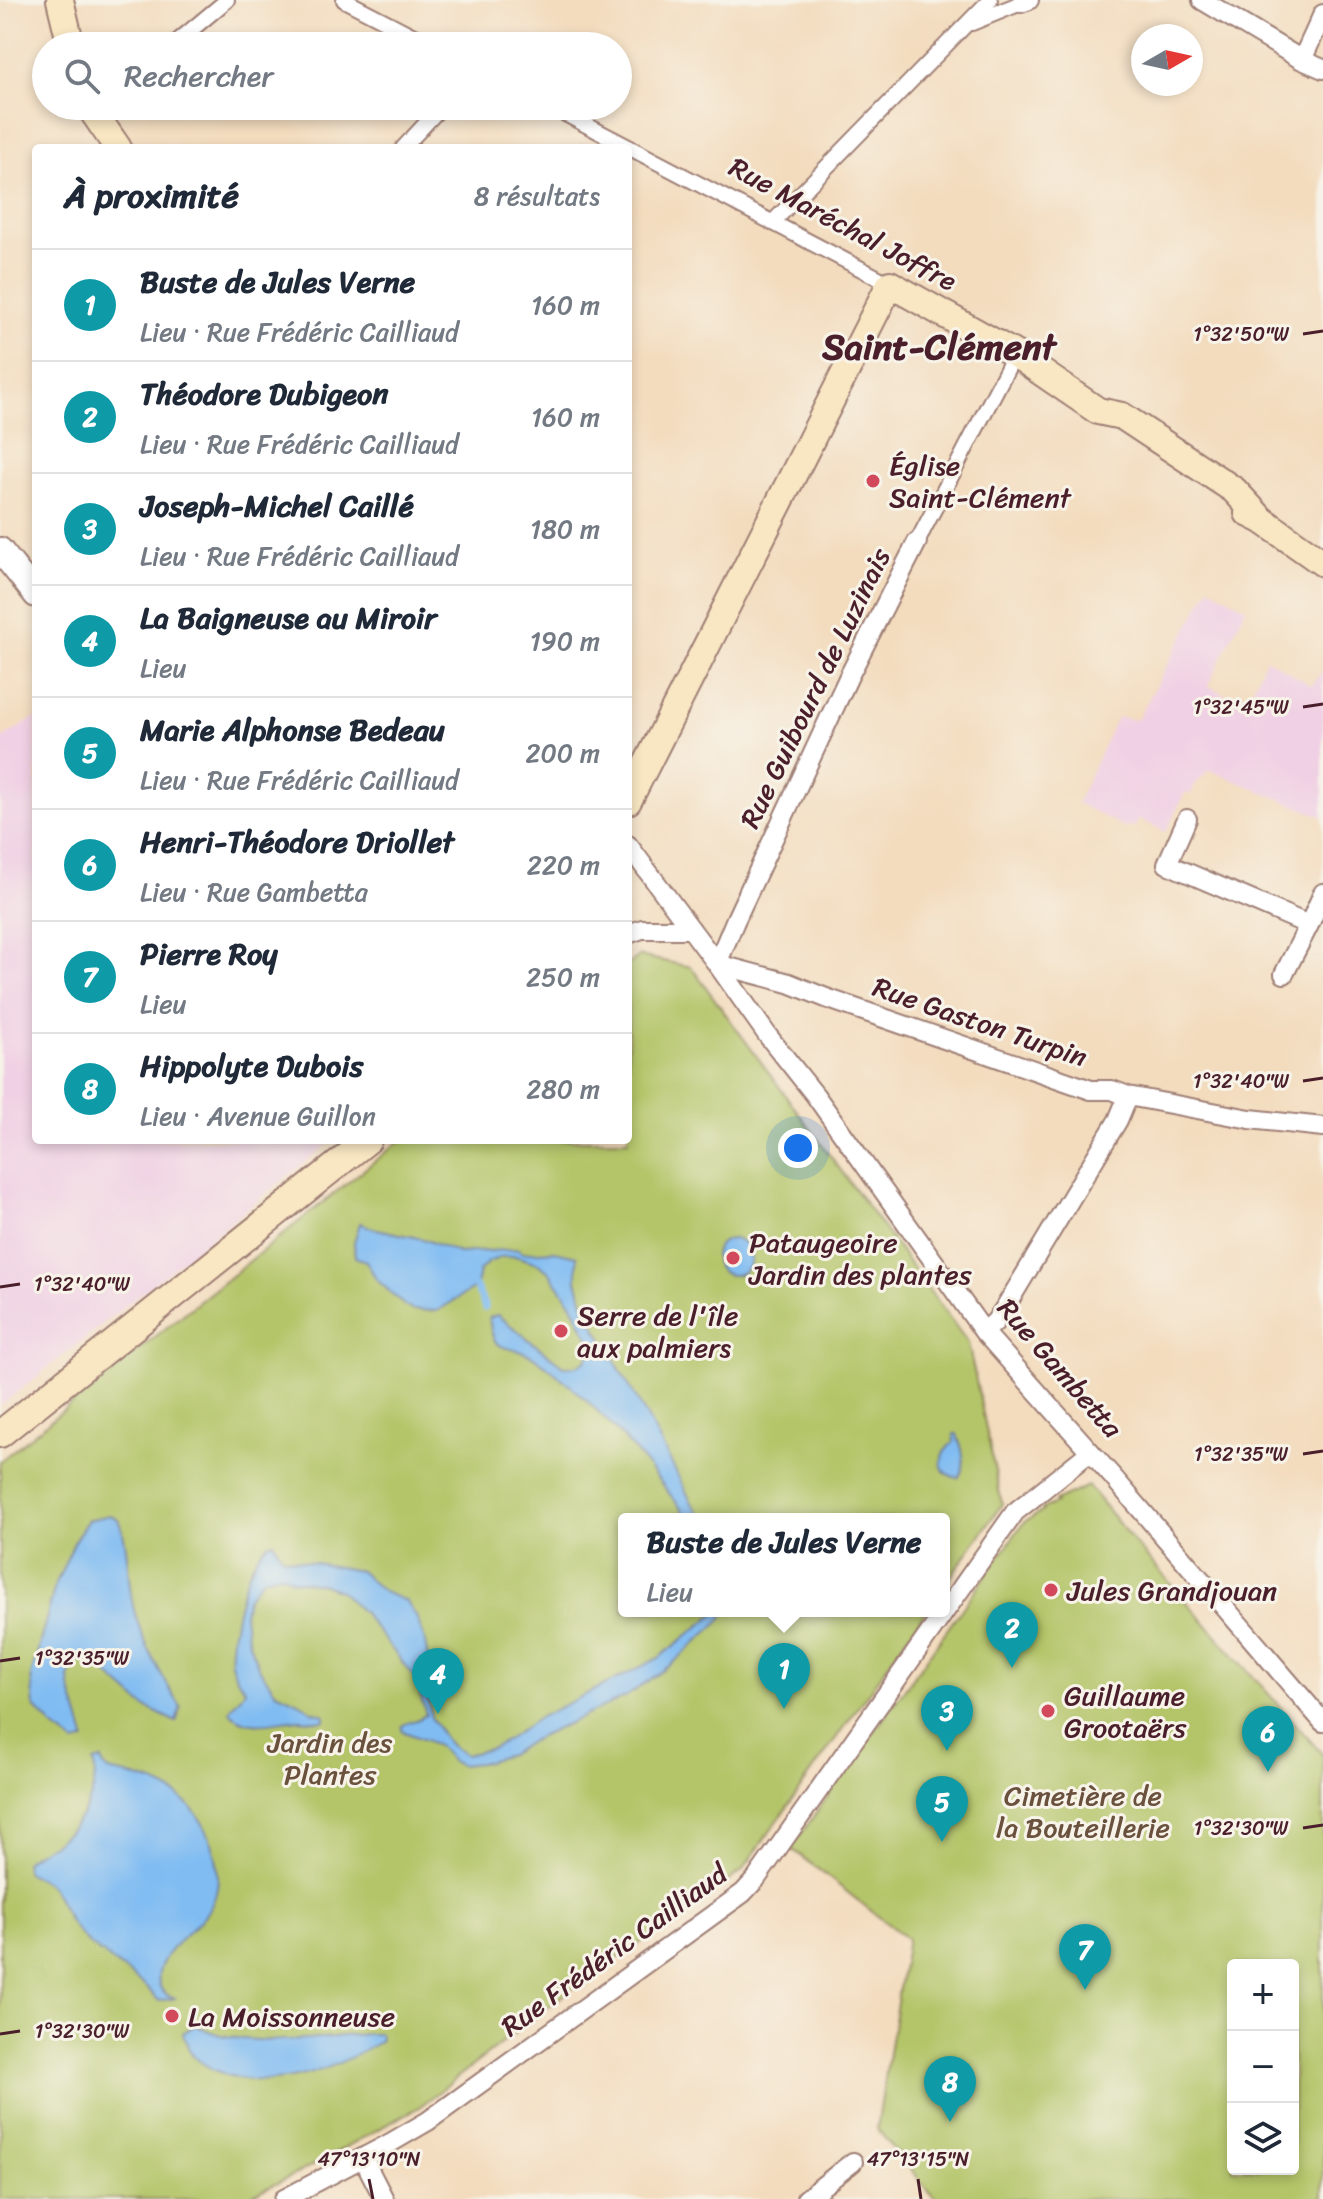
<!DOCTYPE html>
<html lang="fr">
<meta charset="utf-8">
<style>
body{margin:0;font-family:Sriracha,sans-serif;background:#f6f6f7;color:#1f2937}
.controls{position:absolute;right:24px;bottom:24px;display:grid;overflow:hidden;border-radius:8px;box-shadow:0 4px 12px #0003}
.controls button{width:72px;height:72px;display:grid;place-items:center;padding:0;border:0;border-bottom:2px solid #e0e1e3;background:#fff;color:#1f2937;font:40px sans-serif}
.compass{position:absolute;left:1131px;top:24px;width:72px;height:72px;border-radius:50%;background:#fff;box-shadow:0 4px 12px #0003;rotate:81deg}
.you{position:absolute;left:798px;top:1148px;width:28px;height:28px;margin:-20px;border:6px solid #fff;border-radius:50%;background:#1a73e8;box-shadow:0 0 0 12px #1a73e833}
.badge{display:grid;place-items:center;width:52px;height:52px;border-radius:50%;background:#d1495b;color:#fff;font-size:26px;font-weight:700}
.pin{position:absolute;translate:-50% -66px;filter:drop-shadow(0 2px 4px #0008)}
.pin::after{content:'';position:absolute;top:42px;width:28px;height:24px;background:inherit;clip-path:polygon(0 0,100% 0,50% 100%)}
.popup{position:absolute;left:618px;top:1513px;width:332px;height:104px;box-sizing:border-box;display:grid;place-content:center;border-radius:8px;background:#fff;filter:drop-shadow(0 2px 6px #0005);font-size:26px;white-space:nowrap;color:#747a83}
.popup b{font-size:30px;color:#1f2937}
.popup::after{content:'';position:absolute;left:50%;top:100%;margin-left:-16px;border:16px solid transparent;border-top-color:#fff}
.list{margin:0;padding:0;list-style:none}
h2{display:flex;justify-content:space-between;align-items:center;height:104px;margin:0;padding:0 32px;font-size:34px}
h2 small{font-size:26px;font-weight:400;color:#747a83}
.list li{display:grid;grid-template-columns:52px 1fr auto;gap:24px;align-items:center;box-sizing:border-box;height:112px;padding:0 32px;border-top:2px solid #e0e1e3}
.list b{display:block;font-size:30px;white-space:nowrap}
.list p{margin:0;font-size:26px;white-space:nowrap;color:#747a83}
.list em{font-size:26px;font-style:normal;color:#747a83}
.icon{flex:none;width:44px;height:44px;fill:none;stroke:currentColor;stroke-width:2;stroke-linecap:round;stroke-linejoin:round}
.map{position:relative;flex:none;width:1323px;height:2199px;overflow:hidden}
.search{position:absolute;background:#fff;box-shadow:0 4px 12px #0003;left:32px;top:32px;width:600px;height:88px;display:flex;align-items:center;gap:20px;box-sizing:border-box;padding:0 28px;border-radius:44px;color:#747a83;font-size:30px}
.panel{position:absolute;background:#fff;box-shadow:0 4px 12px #0003;left:32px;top:144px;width:600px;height:1000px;border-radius:8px}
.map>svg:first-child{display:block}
.built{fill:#f0d0e4}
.green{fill:#b4c569;stroke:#7f724a;stroke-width:2;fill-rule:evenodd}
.water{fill:#80bcf2;stroke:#656e8e;stroke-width:2}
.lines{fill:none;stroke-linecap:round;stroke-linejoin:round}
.stream{stroke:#80bcf2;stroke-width:7}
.pedestrian-casing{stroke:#9e7e74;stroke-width:18}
.minor-casing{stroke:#9e7e74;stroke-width:22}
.tertiary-casing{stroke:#9e7e74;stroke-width:28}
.secondary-casing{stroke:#9e7e74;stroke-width:30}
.pedestrian{stroke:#fff;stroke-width:14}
.minor{stroke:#fff;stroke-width:18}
.tertiary{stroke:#fff;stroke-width:24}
.secondary{stroke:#f9e7c3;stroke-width:26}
.ticks{fill:none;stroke:#4a1f2b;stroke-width:3}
.poi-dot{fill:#d1495b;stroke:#f7f3e8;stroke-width:3}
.labels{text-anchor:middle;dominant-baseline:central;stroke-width:6;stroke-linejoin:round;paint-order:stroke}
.street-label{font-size:28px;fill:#4a1f2b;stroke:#f7f3e8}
.poi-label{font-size:28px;fill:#4a1f2b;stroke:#f7f3e8;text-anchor:start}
.park-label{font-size:28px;fill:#6a513e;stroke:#f7f3e8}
.district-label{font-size:36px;font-weight:bold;fill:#4a1f2b;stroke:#f7f3e8}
.ticks-label{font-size:20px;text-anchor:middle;fill:#4a1f2b;stroke:#f7f3e8;stroke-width:6;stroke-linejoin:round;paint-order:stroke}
</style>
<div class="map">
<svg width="1323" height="2199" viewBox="0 0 1323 2199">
<rect width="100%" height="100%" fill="#f7f3e8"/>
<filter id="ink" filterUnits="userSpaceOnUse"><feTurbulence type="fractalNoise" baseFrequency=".0125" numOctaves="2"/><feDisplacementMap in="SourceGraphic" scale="16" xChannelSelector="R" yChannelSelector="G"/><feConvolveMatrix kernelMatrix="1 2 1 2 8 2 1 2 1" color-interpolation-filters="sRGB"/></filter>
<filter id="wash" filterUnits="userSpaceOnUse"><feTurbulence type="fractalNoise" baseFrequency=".006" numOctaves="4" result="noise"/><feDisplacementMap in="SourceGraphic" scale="32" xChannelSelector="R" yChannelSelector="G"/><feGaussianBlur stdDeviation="1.8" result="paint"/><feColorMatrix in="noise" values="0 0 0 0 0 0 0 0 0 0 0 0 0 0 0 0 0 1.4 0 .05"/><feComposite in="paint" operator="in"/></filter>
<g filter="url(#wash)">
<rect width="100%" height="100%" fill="#f3dcbe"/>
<!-- built -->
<path class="built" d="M1210,587L1246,608L1208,685L1245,706L1266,658L1312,686L1320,673L1323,674V817L1209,770L1194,786L1191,794L1185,792L1166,832L1139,819L1134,828L1128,825L1126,828L1077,803L1117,717L1137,720Z
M36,717V1140H333L0,1406V740Z"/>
<!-- green -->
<path class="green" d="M639,956L691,967L968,1343L1002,1504L944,1586V1519H624V1611H926L742,1871L664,1928L591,1974L419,2107L302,2171L244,2199H0V1461L401,1140H628V965Z
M1088,1486L1138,1547L1323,1755V2199H936L877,2129L907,1939L791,1848L1024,1522L1043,1511L1042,1509L1056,1503L1055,1501ZM1233,1965H1293V2169H1233Z"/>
<!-- water -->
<path class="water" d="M360,1223L372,1228L423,1239L459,1253L519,1249L522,1253L555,1251L577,1256V1280L585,1308L652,1426L692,1503L704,1519H689C648,1465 604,1410 549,1368C541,1362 533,1355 523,1352C495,1344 494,1350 489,1318L497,1315L563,1366H577L586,1360L589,1355V1338L571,1303L549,1272L537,1263L515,1256L501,1257L489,1262L479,1271L476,1287L437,1311L413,1310L406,1307L376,1279L366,1261L355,1257L354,1242Z
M715 1257a18 18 0 1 1 36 0a18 18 0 1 1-36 0Z
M954,1434H957C962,1449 968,1464 958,1478C935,1473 938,1454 954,1442Z
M110,1515L118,1519C132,1550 125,1585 136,1617C146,1649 163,1679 181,1707L176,1722L145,1707L99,1667L80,1659L72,1663L69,1677L70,1687L85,1738L84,1741L75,1743L53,1727L34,1706L31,1676L55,1586L76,1538L88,1520Z
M273,1541L282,1557L360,1571L383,1592L406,1601L416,1616L424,1637L428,1659L425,1683L431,1717L444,1738L451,1746L466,1755L492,1748L510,1738L540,1717L659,1658L718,1611H726L719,1622L673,1663L627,1696L531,1741L509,1755L480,1763L460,1765L451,1761L438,1745L402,1731V1726C409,1720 419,1722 426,1714L415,1678L363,1613L340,1591L321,1584L293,1580L281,1574L263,1578L247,1598L244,1614L246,1633L252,1651L259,1668L276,1692L301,1703L312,1711L325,1715V1720C314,1722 309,1719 300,1719C277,1720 248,1732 230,1712C232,1702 243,1698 245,1689C238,1681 233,1673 231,1662C228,1636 247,1550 273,1541Z
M102,1760L103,1765L108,1771C133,1776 162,1782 182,1799C208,1820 226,1866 214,1899C205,1924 176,1937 164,1960C155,1975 156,1995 176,1998L159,2001C134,1971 95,1956 74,1927C54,1901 63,1886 27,1873L25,1862C35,1852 47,1848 58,1840C82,1823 99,1793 94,1762Z
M196,2025C243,2051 316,2037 368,2034H379L381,2037L380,2041C333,2071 268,2095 214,2070C205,2065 195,2060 190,2051C187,2046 185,2039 183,2033Z"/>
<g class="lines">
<!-- stream -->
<path class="stream" d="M476,1287L485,1308"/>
</g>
</g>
<g filter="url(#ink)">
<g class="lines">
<defs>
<path id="pedestrian" d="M344,0L433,46
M972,23L1021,3
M172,46L227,0
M550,106L890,284
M403,148L442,106
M772,223L990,0
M917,542L1015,354"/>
<path id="minor" d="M1202,0L1302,60L1323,69
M1021,3L1029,0
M1302,60L1323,14
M1187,819L1167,864L1309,925
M628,845L717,964L768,1036L815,1095L984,1332L1112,1476L1323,1722
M628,934L642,929H691
M717,964L789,983L826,998L1091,1090H1112L1128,1096L1250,1119L1323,1127
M717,964L735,921L849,676L917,542
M1284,974L1309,925L1323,893
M984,1332L995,1322L1006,1306L1118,1120L1128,1096
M363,2158L384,2199
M284,2199L385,2146L428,2121L743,1893L756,1879L1015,1512L1090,1452
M806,2199L853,2162"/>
<path id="tertiary" d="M0,550L36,595"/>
<path id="secondary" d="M60,0L71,46
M89,106L118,148
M1248,513L1262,520L1323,563
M628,801L890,284L1015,354L1098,411L1122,416L1234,490L1262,520
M0,1434L368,1140"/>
</defs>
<!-- pedestrian casing -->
<use href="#pedestrian" class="pedestrian-casing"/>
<!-- minor casing -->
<use href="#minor" class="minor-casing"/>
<!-- tertiary casing -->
<use href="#tertiary" class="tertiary-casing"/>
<!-- secondary casing -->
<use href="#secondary" class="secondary-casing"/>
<!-- pedestrian -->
<use href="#pedestrian" class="pedestrian"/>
<!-- minor -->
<use href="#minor" class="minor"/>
<!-- tertiary -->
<use href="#tertiary" class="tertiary"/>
<!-- secondary -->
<use href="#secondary" class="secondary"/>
</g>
</g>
<!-- ticks -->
<path class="ticks" d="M1303,334L1323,331M1303,707L1323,704M1303,1081L1323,1078M0,1287L20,1284M1303,1454L1323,1451M0,1661L20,1658M1303,1828L1323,1825M0,2034L20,2031M369,2179L373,2199M918,2179L921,2199"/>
<!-- markers -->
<g class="poi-dot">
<circle cx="873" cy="481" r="8"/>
<circle cx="733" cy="1258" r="8"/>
<circle cx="561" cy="1331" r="8"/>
<circle cx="1051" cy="1590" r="8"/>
<circle cx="1048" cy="1711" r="8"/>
<circle cx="172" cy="2016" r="8"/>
</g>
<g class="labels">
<!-- street labels -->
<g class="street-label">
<text transform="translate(843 224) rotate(28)">Rue Maréchal Joffre</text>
<text transform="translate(815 688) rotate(-64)">Rue Guibourd de Luzinais</text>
<text transform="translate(980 1022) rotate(19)">Rue Gaston Turpin</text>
<text transform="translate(1060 1368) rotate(49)">Rue Gambetta</text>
<text transform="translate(614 1950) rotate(-36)">Rue Frédéric Cailliaud</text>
</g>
<!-- poi labels -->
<g class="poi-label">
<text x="889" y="465">Église<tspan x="889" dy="32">Saint-Clément</tspan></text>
<text x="749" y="1242">Pataugeoire<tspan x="749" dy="32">Jardin des plantes</tspan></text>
<text x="577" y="1315">Serre de l'île<tspan x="577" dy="32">aux palmiers</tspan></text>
<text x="1067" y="1590">Jules Grandjouan</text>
<text x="1064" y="1695">Guillaume<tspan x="1064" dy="32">Grootaërs</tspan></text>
<text x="188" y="2016">La Moissonneuse</text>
</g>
<!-- park labels -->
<g class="park-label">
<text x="330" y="1742">Jardin des<tspan x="330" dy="32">Plantes</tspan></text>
<text x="1083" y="1795">Cimetière de<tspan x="1083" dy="32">la Bouteillerie</tspan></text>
</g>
<!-- district labels -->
<g class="district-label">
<text x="939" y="347">Saint-Clément</text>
</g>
</g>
<g class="ticks-label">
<text x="1241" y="341">1°32'50"W</text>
<text x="1241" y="714">1°32'45"W</text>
<text x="1241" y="1088">1°32'40"W</text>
<text x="82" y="1291">1°32'40"W</text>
<text x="1241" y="1461">1°32'35"W</text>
<text x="82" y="1665">1°32'35"W</text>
<text x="1241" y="1835">1°32'30"W</text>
<text x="82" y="2038">1°32'30"W</text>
<text x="369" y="2166">47°13'10"N</text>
<text x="918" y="2166">47°13'15"N</text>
</g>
</svg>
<div class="controls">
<button>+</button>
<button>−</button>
<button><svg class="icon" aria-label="layers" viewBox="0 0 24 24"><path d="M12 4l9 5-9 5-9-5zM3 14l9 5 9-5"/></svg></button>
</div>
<svg class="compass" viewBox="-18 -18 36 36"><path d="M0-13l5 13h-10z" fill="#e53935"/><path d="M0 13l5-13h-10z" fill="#747a83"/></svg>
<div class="you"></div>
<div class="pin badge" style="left:784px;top:1709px;background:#0f9aa8">1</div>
<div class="popup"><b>Buste de Jules Verne</b>Lieu</div>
<div class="pin badge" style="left:1012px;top:1668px;background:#0f9aa8">2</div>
<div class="pin badge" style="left:947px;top:1751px;background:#0f9aa8">3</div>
<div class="pin badge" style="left:438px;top:1714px;background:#0f9aa8">4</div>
<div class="pin badge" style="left:942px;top:1842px;background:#0f9aa8">5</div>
<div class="pin badge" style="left:1268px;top:1772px;background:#0f9aa8">6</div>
<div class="pin badge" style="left:1085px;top:1990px;background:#0f9aa8">7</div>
<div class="pin badge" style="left:950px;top:2122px;background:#0f9aa8">8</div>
<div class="search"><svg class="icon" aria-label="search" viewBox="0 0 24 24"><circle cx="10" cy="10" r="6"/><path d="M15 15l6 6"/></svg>Rechercher</div>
<section class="panel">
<h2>À proximité<small>8 résultats</small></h2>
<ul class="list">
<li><span class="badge" style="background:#0f9aa8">1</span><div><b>Buste de Jules Verne</b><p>Lieu · Rue Frédéric Cailliaud</p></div><em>160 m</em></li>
<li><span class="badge" style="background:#0f9aa8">2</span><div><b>Théodore Dubigeon</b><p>Lieu · Rue Frédéric Cailliaud</p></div><em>160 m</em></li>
<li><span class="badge" style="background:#0f9aa8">3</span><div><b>Joseph-Michel Caillé</b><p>Lieu · Rue Frédéric Cailliaud</p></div><em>180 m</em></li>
<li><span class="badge" style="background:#0f9aa8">4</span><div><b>La Baigneuse au Miroir</b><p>Lieu</p></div><em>190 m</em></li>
<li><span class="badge" style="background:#0f9aa8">5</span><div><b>Marie Alphonse Bedeau</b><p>Lieu · Rue Frédéric Cailliaud</p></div><em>200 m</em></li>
<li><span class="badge" style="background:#0f9aa8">6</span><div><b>Henri-Théodore Driollet</b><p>Lieu · Rue Gambetta</p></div><em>220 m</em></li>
<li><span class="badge" style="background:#0f9aa8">7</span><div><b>Pierre Roy</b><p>Lieu</p></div><em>250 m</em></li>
<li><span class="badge" style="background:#0f9aa8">8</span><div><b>Hippolyte Dubois</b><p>Lieu · Avenue Guillon</p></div><em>280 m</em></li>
</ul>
</section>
</div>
